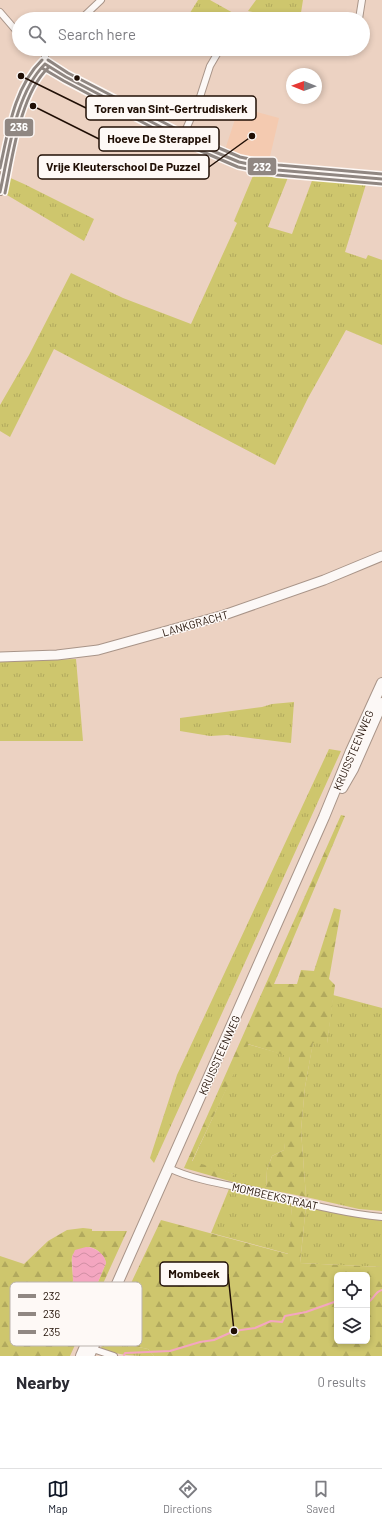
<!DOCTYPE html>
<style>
body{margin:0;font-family:Barlow,sans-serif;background:#f7f7f7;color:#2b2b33}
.controls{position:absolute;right:12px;bottom:12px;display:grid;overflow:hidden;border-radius:6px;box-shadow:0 2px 6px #0003}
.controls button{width:36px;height:36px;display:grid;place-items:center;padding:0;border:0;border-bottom:1px solid #e1e1e2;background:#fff;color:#2b2b33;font:20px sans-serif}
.compass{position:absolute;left:286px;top:68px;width:36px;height:36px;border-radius:50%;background:#fff;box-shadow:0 2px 6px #0003;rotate:271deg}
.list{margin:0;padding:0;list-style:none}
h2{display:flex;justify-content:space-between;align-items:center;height:52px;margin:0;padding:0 16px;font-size:17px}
h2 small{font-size:13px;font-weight:400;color:#7c7c81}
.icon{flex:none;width:22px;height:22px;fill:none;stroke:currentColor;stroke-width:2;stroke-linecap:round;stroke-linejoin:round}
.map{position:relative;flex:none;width:382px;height:1356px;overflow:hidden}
.search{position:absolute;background:#fff;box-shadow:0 2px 6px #0003;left:12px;right:12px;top:12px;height:44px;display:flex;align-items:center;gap:10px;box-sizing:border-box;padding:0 14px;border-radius:22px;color:#7c7c81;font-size:15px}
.sheet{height:112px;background:#fff}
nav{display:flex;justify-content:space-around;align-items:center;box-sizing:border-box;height:56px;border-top:1px solid #e1e1e2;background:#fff;font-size:11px;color:#7c7c81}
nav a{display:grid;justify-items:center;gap:2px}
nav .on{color:#111827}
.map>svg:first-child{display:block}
.built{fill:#f4cab0}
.grass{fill:url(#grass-tufts)}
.forest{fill:url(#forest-firs);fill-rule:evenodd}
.water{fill:url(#water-waves)}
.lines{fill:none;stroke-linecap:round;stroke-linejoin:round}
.stream{stroke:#f4a6c0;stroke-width:2}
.street-casing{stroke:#a89488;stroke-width:8}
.secondary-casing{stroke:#a89488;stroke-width:11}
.primary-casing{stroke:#a89488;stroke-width:12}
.street{stroke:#fcf8f6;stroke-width:6}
.secondary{stroke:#fcf8f6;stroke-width:9}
.primary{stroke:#fcf8f6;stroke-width:10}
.bus-1-casing{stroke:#fef9f6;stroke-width:6}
.bus-2-casing{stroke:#fef9f6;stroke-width:6}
.bus-3-casing{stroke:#fef9f6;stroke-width:6}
.bus-1{stroke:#908782;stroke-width:3}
.bus-2{stroke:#908782;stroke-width:3}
.bus-3{stroke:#908782;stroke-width:3}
.bus-dot{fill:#200f05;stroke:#fef9f6;stroke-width:1.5}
.labels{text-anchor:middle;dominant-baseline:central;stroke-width:3;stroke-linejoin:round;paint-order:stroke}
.street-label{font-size:11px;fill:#200f05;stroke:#fef9f6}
.key{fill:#fef9f6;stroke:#bbb3ae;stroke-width:1}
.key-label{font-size:11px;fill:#200f05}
.leader{fill:none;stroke:#200f05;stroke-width:1.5}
.callout-dot{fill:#200f05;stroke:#fef9f6;stroke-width:1.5}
.callout{fill:#fef9f6;stroke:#200f05;stroke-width:1.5}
.callout-label{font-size:12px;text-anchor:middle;font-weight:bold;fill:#200f05}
.line-badge{stroke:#fef9f6;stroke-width:1.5}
.badge-label{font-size:11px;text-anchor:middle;font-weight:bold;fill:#fff}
</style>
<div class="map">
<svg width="382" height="1356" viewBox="0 0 382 1356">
<defs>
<pattern id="grass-tufts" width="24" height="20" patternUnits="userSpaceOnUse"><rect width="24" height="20" fill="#cec66d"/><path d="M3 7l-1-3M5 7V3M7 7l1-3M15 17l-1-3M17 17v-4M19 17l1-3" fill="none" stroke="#b1a95d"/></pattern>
<pattern id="forest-firs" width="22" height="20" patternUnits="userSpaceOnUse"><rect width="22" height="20" fill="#cec66d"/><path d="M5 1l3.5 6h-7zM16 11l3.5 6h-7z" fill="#b1a95d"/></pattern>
<pattern id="water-waves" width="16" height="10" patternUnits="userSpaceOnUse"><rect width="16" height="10" fill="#f4a6c0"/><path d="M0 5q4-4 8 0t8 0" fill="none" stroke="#d18ea4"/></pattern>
</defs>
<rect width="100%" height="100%" fill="#ecd2c2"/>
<!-- built -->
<path class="built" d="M239,107L279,118L268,165L239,158L224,153Z"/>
<!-- grass -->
<path class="grass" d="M198,0H210L235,14L233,19H170L178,12L188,16Z
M256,0H303L300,19H286L248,11Z
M255,171L289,175L268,227L292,234L313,178L367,181L345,252L366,259L368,255L382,260V345L346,330L308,398L275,465L54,349L10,437L0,431V405L29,355L71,273L123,298L191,324L237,223L234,221Z
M6,176L24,184L94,219L84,241L2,192Z
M76,659L83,741H0V662Z
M294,702L291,743L227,735L210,736L180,731V718L262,707L272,704Z
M329,749L341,751L154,1163L150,1158L177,1075Z
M333,995L382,1008V1211L359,1209L306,1197L301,1130L305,1087L313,1042L327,1043Z
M247,1044L290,1056C285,1088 290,1119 284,1150L272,1156L267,1170L266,1189L233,1182V1174L192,1162Z
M229,1189L292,1203L289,1254L211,1233Z
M306,1206L361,1218L382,1219V1267L300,1263Z
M104,1340L148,1349L154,1356C135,1356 118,1356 101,1348Z"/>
<!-- forest -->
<path class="forest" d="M341,815L345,816L274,984H297L301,970L314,971L334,908L341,910L329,979L335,985L327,1044L313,1043L305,1087L301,1130L306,1197L266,1189L267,1170L272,1156L284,1150L287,1112V1076L290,1057L248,1044L192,1161L234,1174L233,1182L184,1168Z
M292,1203L306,1206L300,1263L382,1267V1356H154L148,1349L104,1340L161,1220L288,1254ZM337,1275H367V1341H337Z
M83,1228L92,1229V1231H127L70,1356H0V1256L24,1264L48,1241L67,1230ZM90,1247C98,1249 105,1256 106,1263L74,1339L71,1342L61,1335C68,1317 73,1299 73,1279C73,1272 71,1264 72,1257L73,1254Z"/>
<!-- water -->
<path class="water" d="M86,1247C95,1247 105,1254 106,1263L74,1339C70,1344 67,1345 62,1342L60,1338L70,1310L73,1281L72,1257L75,1250Z"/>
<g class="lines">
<!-- stream -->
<path class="stream" d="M367,1303C374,1300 374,1292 382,1290
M124,1355L125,1353L170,1351L200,1342L214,1340L234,1331L255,1328L271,1321L282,1322L285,1316L306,1312L337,1301"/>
<defs>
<path id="street" d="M0,12L19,34
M81,19L101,0
M251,19H252
M359,19L362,0
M38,49L45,53
M45,64L66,77L182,138L239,162L277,170L382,179
M45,64V53L50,49
M182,138L199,100L210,66L220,49
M0,192C7,163 20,79 45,64
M169,1168C190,1179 227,1185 251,1190C294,1200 338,1213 382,1217
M90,1348L114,1356"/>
<path id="secondary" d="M0,657L57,655L98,650L224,615L324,580L382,556"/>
<path id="primary" d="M342,788L353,769L382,703
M81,1356L94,1326L101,1314
M89,1356L100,1331L113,1293L324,817L351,751L382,683"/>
</defs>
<!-- street casing -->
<use href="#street" class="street-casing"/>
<!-- secondary casing -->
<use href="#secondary" class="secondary-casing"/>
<!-- primary casing -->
<use href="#primary" class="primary-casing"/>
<!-- street -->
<use href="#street" class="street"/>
<!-- secondary -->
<use href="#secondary" class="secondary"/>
<!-- primary -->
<use href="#primary" class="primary"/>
<defs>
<path id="bus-1" d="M45,64L66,77L182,138L239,162L277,170L382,179
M0,192C9,152 15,94 45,64"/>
<path id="bus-2" d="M42,68L64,81L180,142L238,167L277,175L382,184
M5,193C13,155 20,95 48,68"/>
<path id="bus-3" d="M48,60L68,73L184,133L240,157L278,165L382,174
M0,168C8,132 14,87 42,60"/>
</defs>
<!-- bus-1 casing -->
<use href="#bus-1" class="bus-1-casing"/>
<!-- bus-2 casing -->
<use href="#bus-2" class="bus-2-casing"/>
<!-- bus-3 casing -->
<use href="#bus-3" class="bus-3-casing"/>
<!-- bus-1 -->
<use href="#bus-1" class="bus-1"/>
<!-- bus-2 -->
<use href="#bus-2" class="bus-2"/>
<!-- bus-3 -->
<use href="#bus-3" class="bus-3"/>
</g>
<!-- markers -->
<circle class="bus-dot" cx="77" cy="78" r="3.5"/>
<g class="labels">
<!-- street labels -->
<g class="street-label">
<text transform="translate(195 623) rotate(-16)">LANKGRACHT</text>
<text transform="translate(353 750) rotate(-67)">KRUISSTEENWEG</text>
<text transform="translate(219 1055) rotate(-66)">KRUISSTEENWEG</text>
<text transform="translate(275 1196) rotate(13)">MOMBEEKSTRAAT</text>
</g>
</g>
<!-- legend -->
<rect x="10" y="1282" width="132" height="64" rx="6" class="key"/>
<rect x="18" y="1294" width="18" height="4" fill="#908782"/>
<rect x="18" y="1312" width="18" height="4" fill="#908782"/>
<rect x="18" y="1330" width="18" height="4" fill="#908782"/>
<g class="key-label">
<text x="43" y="1300">232</text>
<text x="43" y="1318">236</text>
<text x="43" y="1336">235</text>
</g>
<!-- callouts -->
<path class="leader" d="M21 76L86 108M33 106L99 139M252 136L209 167M234 1331L228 1274"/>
<g class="callout-dot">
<circle cx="21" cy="76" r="4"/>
<circle cx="33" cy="106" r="4"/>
<circle cx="252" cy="136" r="4"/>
<circle cx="234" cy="1331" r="4"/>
</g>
<g class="callout">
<rect x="86" y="96" width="170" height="24" rx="4"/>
<rect x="99" y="127" width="120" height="24" rx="4"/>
<rect x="38" y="155" width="171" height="24" rx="4"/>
<rect x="160" y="1262" width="68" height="24" rx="4"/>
</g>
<g class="callout-label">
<text x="171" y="113">Toren van Sint-Gertrudiskerk</text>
<text x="159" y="143">Hoeve De Sterappel</text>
<text x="123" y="171">Vrije Kleuterschool De Puzzel</text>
<text x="194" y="1278">Mombeek</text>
</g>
<g class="line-badge">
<rect x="4" y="118" width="30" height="19" rx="4" fill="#908782"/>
<rect x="247" y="157" width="30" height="19" rx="4" fill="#908782"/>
</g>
<g class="badge-label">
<text x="19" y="131">236</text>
<text x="262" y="171">232</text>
</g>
</svg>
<div class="controls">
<button><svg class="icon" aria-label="locate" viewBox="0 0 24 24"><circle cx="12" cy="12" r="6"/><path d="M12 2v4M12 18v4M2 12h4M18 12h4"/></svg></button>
<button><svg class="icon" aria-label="layers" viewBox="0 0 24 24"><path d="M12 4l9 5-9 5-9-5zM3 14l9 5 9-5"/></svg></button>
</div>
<svg class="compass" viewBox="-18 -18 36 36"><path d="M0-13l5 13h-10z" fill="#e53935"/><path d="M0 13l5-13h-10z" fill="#7c7c81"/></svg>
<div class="search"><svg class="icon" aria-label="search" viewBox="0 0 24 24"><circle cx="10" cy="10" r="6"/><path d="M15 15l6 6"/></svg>Search here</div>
</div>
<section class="sheet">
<h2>Nearby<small>0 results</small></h2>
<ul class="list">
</ul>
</section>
<nav>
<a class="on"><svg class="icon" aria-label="map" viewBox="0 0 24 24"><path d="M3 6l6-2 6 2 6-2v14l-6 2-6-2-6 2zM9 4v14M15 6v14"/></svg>Map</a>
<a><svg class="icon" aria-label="directions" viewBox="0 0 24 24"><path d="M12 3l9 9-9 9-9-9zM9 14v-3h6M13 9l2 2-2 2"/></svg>Directions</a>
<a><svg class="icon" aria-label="saved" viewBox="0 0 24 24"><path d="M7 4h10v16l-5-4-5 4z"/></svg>Saved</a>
</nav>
